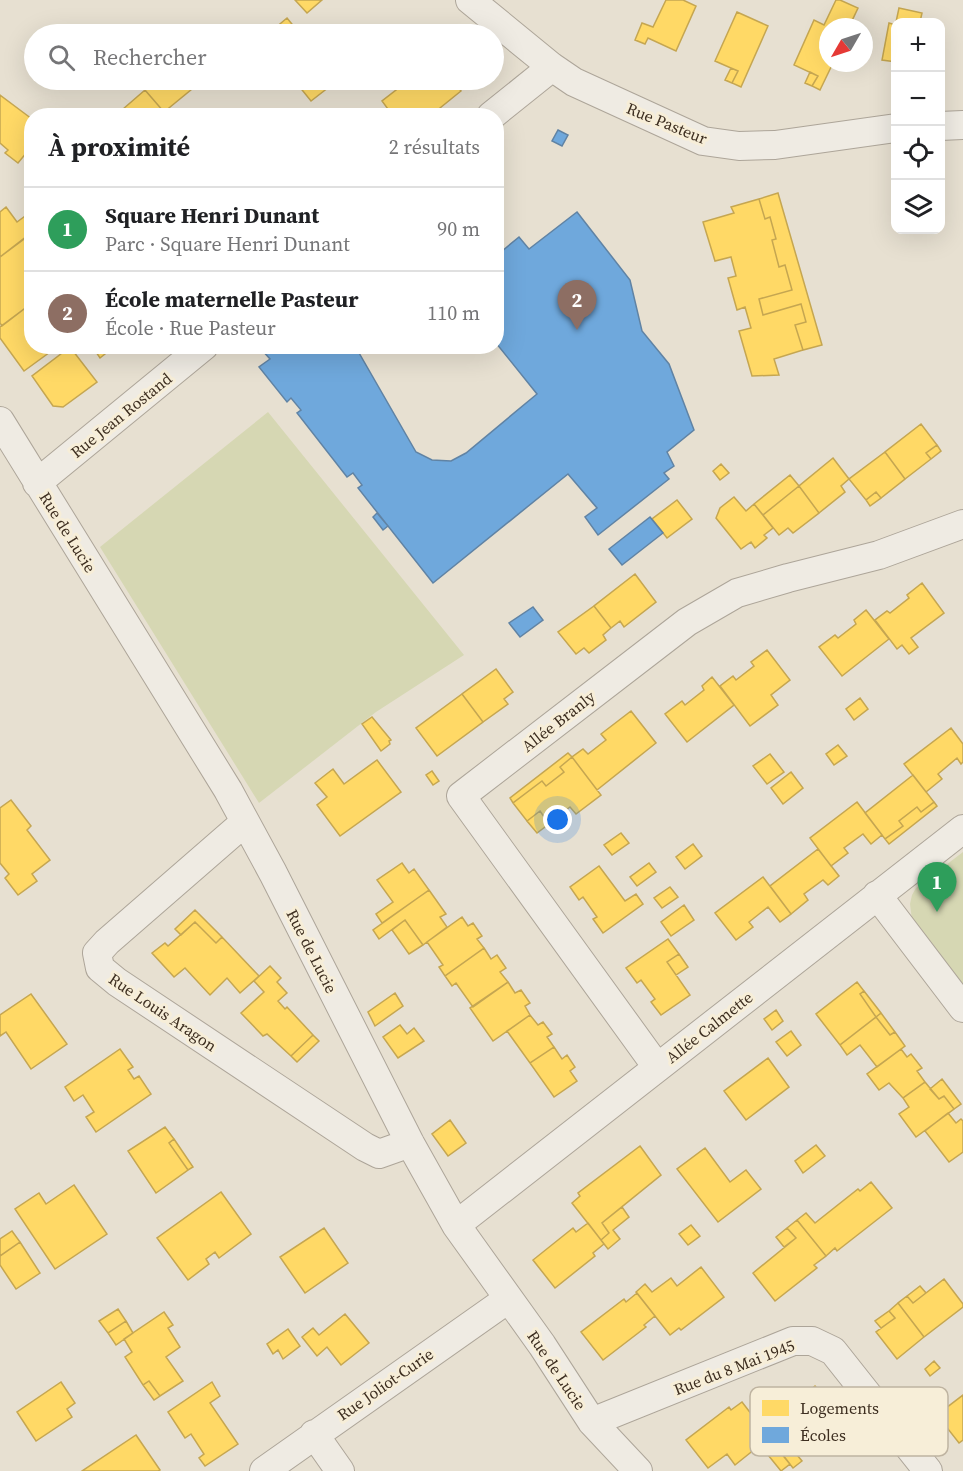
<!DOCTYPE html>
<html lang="fr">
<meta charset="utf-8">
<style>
body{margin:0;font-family:"Source Serif 4",serif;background:#f6f6f6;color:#202124}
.controls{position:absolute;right:18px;top:18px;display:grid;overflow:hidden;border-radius:12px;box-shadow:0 6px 24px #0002}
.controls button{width:54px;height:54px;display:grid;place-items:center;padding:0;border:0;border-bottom:2px solid #e0e0e0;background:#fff;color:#202124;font:30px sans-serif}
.compass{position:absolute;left:819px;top:18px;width:54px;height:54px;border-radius:50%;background:#fff;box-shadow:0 6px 24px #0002;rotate:231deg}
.you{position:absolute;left:558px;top:820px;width:21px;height:21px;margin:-15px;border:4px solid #fff;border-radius:50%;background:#1a73e8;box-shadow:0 0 0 9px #1a73e833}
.badge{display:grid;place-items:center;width:39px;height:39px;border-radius:50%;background:#1a73e8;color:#fff;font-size:20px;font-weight:700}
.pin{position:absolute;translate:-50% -50px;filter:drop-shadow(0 2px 3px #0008)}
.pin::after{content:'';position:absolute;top:32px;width:21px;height:18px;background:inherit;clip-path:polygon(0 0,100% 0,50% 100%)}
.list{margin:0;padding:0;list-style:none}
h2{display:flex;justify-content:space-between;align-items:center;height:78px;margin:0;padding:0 24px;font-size:26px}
h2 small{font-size:20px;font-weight:400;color:#757577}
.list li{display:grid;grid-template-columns:39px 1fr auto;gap:18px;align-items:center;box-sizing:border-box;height:84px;padding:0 24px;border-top:2px solid #e0e0e0}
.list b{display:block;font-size:22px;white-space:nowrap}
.list p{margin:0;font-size:20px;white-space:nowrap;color:#757577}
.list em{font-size:20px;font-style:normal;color:#757577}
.icon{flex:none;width:33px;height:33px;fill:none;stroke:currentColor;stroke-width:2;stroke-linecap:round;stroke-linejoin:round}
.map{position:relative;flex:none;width:963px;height:1471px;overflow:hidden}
.search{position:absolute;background:#fff;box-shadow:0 6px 24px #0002;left:24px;top:24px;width:480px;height:66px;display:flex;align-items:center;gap:15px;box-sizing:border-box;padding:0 21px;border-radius:33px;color:#757577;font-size:22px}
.panel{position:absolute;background:#fff;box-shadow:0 6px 24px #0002;left:24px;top:108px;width:480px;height:246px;border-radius:24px}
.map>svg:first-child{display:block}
.green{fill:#d6d7b3}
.homes{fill:#ffd966;stroke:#c5a651;stroke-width:1.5}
.schools{fill:#6fa8dc;stroke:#6083a4;stroke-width:1.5}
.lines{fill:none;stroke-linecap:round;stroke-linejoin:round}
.minor-casing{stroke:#ada599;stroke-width:30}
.minor{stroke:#efebe3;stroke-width:28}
.labels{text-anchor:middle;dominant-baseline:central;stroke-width:6;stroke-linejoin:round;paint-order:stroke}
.street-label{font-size:16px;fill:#3d2e20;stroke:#f7eed8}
.key{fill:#f7eed8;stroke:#bfb4a1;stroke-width:1.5}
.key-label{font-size:16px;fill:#3d2e20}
</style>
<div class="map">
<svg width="963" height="1471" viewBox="0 0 963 1471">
<rect width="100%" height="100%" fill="#e7e0d1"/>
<!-- green -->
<path class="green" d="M268,412L464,655L376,712L259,803L100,547Z
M963,852V985L912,920L910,904L912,895L916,888Z"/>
<!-- homes -->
<path class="homes" d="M295,0H322L307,13Z
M666,0H683L696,6L676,51L648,38L645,44L635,40L642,23L653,27Z
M836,0H840L858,8L849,27H828V63H833L820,90L812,86L818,76L794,65L814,20L824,25Z
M899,8L922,13L920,22H896Z
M737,12L768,26L741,87L732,83L738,71L715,61Z
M287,18L300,34H268Z
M889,23L896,25V62L882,60Z
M731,68L738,71L732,83L725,80Z
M810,72L818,76L812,86L805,83Z
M157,80H203L164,112L145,90Z
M294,80H338L311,101Z
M409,80H452L461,91L430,116H393L382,101Z
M145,90L164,112L161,116H115Z
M0,95L32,119V146L18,163L5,153L8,150L0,143Z
M778,193L822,345L803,350L795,325L806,322L801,304L763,315L759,299L792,290L785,265L779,267L772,240L776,239L770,217L765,219L759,199Z
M759,199L765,219L770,217L776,239L772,240L779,267L785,265L792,290L759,299L763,315L801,304L806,322L795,325L803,350L774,359L779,375L752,376L739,331L751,328L745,307L737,310L728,278L736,276L731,257L715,261L703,222L734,213L731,207Z
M6,207L17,222L32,211V233L0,257V212Z
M27,236L32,242V303L2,326L0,323V257Z
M28,306L32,311V346L57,347L24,371L0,338V327Z
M92,346H115L100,358Z
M70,347L97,382L63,407L53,406L32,376Z
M921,424L937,445L926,453L931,459L905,479L885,452Z
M937,445L941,451L931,459L926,453Z
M885,452L905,479L881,498L876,492L866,500L849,479Z
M833,458L849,479L841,486L845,492L819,513L799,486Z
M721,464L729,473L720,480L713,471Z
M790,475L799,486L763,515L754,504Z
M799,486L819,513L793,533L788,528L779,535L763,515Z
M876,492L881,498L870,506L866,500Z
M734,497L746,511L754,504L773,528L764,535L767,538L755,548L751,542L741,549L716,518L720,508Z
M677,500L692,519L667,538L652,519Z
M635,574L656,602L624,627L620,621L611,628L594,606Z
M922,583L944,613L911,638L918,647L909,654L902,645L897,649L875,620L887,611L890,613L909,598L907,595Z
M594,606L611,628L603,635L606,640L589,653L584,648L576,654L558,632Z
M866,610L889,639L842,676L819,647L835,635L838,638L856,624L854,620Z
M767,650L790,680L771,695L778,705L750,726L720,686L733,676L736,680L754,666L751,662Z
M496,669L513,692L504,699L508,704L483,722L462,694Z
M712,677L734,705L687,742L665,714L682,701L685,705L704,690L702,686Z
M462,694L483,722L437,756L416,728Z
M860,698L868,709L854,720L846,709Z
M631,711L656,743L597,790L572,757L583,749L588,754L606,740L601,734Z
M372,717L391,740L389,741L390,744L381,751L362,724Z
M951,728L963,744V762L961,764L957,758L938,774L942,779L926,792L904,764Z
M838,745L847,756L834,765L826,754Z
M568,753L572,757L560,767L564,772L546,786L542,781L513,803L510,798Z
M770,754L784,772L767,784L753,766Z
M572,757L601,795L576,814L570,807L549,824L540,811L527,821L513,803L542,781L546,786L564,772L560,767Z
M377,760L401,792L340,836L317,805L327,797L315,783L333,769L344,784Z
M432,771L439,781L433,785L426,775Z
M791,772L803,788L783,804L771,788Z
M913,775L934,802L921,812L917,807L899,821L903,826L885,839L865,813Z
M11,800L31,826L27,830L50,860L32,874L37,881L18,895L5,878L9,874L0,863V808Z
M857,802L882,835L871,844L863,834L844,848L848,853L831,866L810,838Z
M934,802L937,806L889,844L885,839L903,826L899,821L917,807L921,812Z
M540,811L549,824L537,833L527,821Z
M621,833L629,843L612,855L604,845Z
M693,844L702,856L685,869L676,857Z
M818,849L839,876L828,885L823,880L804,894L808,900L791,914L770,886Z
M402,863L409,873L414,869L429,890L382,923L376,914L393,902L377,880Z
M649,863L656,872L637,886L630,877Z
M599,866L625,901L636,894L643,904L603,933L593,919L597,917L583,897L579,900L570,887Z
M763,877L791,914L780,922L768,907L749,922L753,927L736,940L715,913Z
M670,887L678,897L662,908L654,898Z
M429,890L446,914L440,917L447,927L423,945L405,920L379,939L373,930Z
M684,905L694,920L671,936L661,922Z
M195,910L222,937L216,943L195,922L181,935L175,929Z
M462,917L468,926L473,923L482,936L477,939L484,948L445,976L439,967L443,965L427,942Z
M405,920L423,945L409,954L392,930Z
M195,922L216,943L222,937L259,976L240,993L227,978L210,995L185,968L174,977L152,953L165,943L168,946Z
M668,939L679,954L667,962L690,995L661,1015L651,1002L655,999L641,980L637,983L626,968Z
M484,948L491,959L497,955L506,968L500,972L508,982L473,1007L456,983L452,986L445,976Z
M679,954L688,967L676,975L667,962Z
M270,966L281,978L277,982L287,993L278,1001L285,1009L287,1007L313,1035L291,1056L267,1034L263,1036L241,1013L264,992L254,981Z
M508,982L515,993L521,990L530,1003L525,1006L530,1015L493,1041L470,1008Z
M857,982L864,991L860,994L876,1017L840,1045L816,1014Z
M864,991L881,1013L876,1017L860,994Z
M395,993L403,1006L375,1026L368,1012Z
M31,994L67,1044L31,1069L6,1032L0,1036V1015Z
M776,1010L783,1021L772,1030L764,1019Z
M881,1013L895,1032L890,1035L876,1017Z
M530,1015L538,1025L543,1022L552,1034L547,1037L554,1047L530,1063L507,1031Z
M876,1017L890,1035L895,1032L905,1046L877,1067L860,1045L847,1055L840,1045Z
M400,1025L407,1034L414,1028L424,1041L398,1058L383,1037Z
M791,1031L801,1045L787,1056L776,1042Z
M313,1035L319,1041L297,1062L291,1056Z
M554,1047L562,1059L567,1055L575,1067L570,1071L577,1081L554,1097L530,1063Z
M120,1049L133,1067L128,1070L134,1079L139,1076L151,1094L96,1132L86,1117L94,1112L83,1095L74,1101L65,1087Z
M901,1049L907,1057L911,1054L922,1068L917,1071L925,1082L903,1098L889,1083L879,1090L867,1074Z
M768,1058L789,1087L746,1120L724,1091Z
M942,1079L961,1104L954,1109L944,1096L939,1099L930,1089Z
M925,1082L939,1099L944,1096L954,1109L916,1137L899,1114L909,1107L903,1098Z
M948,1113L956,1123L961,1119L963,1121V1152L949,1162L925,1131Z
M450,1120L466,1143L448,1156L432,1134Z
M165,1127L174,1139L169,1143L188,1170L156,1193L128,1151Z
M174,1139L193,1167L188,1170L169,1143Z
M816,1145L825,1156L803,1173L795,1161Z
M640,1146L661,1175L602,1223L609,1233L601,1240L572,1203L580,1196L578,1193Z
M705,1148L730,1182L746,1170L761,1189L718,1222L677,1169Z
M871,1182L892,1208L837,1251L835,1248L826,1256L797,1220L806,1213L815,1223L858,1189L860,1191Z
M74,1185L107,1234L55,1269L15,1209L39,1193L46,1204Z
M221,1192L251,1234L219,1258L215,1252L206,1259L209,1264L188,1280L157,1238Z
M622,1207L629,1217L613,1230L620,1239L608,1249L601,1240L609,1233L602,1223Z
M797,1220L826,1256L814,1265L817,1268L775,1301L753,1273L796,1238L787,1228Z
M588,1223L604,1244L593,1253L595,1256L555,1288L533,1260L573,1228L576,1232Z
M691,1225L700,1236L688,1245L679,1234Z
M324,1228L348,1263L305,1293L280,1257Z
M787,1228L796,1238L784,1247L776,1237Z
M12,1231L20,1242L0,1256V1239Z
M20,1242L40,1273L16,1289L0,1265V1256Z
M701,1267L724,1297L681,1330L679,1328L670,1335L636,1292L645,1284L652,1292L671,1278L677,1286Z
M944,1279L963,1304V1307L924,1337L898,1303L907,1296L913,1303Z
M920,1286L926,1293L913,1303L907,1296Z
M637,1293L655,1316L644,1325L646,1327L603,1360L581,1332L624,1299L626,1302Z
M898,1303L924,1337L897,1359L876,1332L895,1318L889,1311Z
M118,1309L126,1321L108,1333L99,1321Z
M889,1311L895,1318L881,1328L875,1321Z
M164,1312L173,1325L168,1328L180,1347L166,1357L183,1381L160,1396L149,1381L143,1385L125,1357L132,1352L124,1339Z
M345,1314L369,1343L341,1365L327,1347L317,1356L302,1337L313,1328L319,1335Z
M126,1321L133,1333L116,1345L108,1333Z
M288,1329L300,1346L283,1359L278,1350L273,1354L267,1344Z
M934,1361L940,1368L930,1376L925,1369Z
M149,1381L160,1396L154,1400L143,1385Z
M61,1382L75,1403L67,1409L72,1417L36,1441L17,1412Z
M212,1382L220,1396L210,1403L238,1444L205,1466L199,1458L204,1454L191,1434L185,1438L168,1412Z
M815,1386L838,1414L793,1450L802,1461L793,1468L764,1432L775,1423L772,1420Z
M963,1395V1440L959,1443L937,1415Z
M742,1402L790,1464L781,1471L760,1445L735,1465L727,1454L708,1468L686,1440L729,1407L731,1410Z
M136,1435L160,1470L158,1471H82Z"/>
<!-- schools -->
<path class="schools" d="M558,130L568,135L562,146L552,141Z
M577,212L630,280L642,331L669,364L694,430L667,452L674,466L664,473L669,479L598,535L585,517L597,508L568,474L433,583L358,488L362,485L353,473L347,477L297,413L301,410L291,398L287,402L259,367L270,359L260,348L263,346H355L416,452L432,460L451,461L466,453L537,394L496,343V256L519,237L529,249Z
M377,513L388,526L383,530L373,517Z
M650,517L663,533L622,565L609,549Z
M533,607L543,620L520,637L509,623Z"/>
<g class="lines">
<defs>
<path id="minor" d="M470,0L552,67L574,82L703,141L739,146L775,145L896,128
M491,116L552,67
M940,126L963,125
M0,421L228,790L273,873L410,1143L456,1225L542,1345L592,1422L638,1471
M37,483L204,346
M245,822L107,942L97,953L100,968L117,982L365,1147L379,1154L410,1143
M877,895L963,1008
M657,1067L461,796L687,622L737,593L788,578L879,555L963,524
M456,1225L963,829
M592,1422L793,1341H812L833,1351L928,1471
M314,1434L340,1471
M264,1471L508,1299"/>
</defs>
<!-- minor casing -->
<use href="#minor" class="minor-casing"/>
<!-- minor -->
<use href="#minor" class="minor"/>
</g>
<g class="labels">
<!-- street labels -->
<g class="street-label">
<text transform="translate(667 123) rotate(22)">Rue Pasteur</text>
<text transform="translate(121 415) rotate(-39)">Rue Jean Rostand</text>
<text transform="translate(68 532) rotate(58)">Rue de Lucie</text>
<text transform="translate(558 721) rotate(-38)">Allée Branly</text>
<text transform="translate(312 951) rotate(63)">Rue de Lucie</text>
<text transform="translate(163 1012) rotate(34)">Rue Louis Aragon</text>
<text transform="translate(709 1027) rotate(-38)">Allée Calmette</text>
<text transform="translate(734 1367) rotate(-21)">Rue du 8 Mai 1945</text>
<text transform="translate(557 1370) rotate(56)">Rue de Lucie</text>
<text transform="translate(385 1384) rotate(-35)">Rue Joliot-Curie</text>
</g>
</g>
<!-- legend -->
<rect x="750" y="1387" width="198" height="69" rx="9" class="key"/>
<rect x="762" y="1400" width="27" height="16" fill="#ffd966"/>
<rect x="762" y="1427" width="27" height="16" fill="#6fa8dc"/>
<g class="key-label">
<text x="800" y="1414">Logements</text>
<text x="800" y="1441">Écoles</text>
</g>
</svg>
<div class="controls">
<button>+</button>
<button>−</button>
<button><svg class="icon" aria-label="locate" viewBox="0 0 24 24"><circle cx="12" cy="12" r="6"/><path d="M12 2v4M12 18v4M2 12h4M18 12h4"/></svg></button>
<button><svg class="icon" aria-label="layers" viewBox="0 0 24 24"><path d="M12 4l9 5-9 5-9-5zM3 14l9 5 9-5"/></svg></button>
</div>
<svg class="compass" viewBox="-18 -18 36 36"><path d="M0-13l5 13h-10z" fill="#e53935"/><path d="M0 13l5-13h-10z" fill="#757577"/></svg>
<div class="you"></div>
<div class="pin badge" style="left:937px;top:912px;background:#2e9e5b">1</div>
<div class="pin badge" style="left:577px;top:330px;background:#8d6e63">2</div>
<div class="search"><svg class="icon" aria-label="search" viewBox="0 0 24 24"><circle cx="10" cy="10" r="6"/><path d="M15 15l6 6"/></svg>Rechercher</div>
<section class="panel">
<h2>À proximité<small>2 résultats</small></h2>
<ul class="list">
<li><span class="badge" style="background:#2e9e5b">1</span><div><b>Square Henri Dunant</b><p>Parc · Square Henri Dunant</p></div><em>90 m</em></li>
<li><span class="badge" style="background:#8d6e63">2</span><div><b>École maternelle Pasteur</b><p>École · Rue Pasteur</p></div><em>110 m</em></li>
</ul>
</section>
</div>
